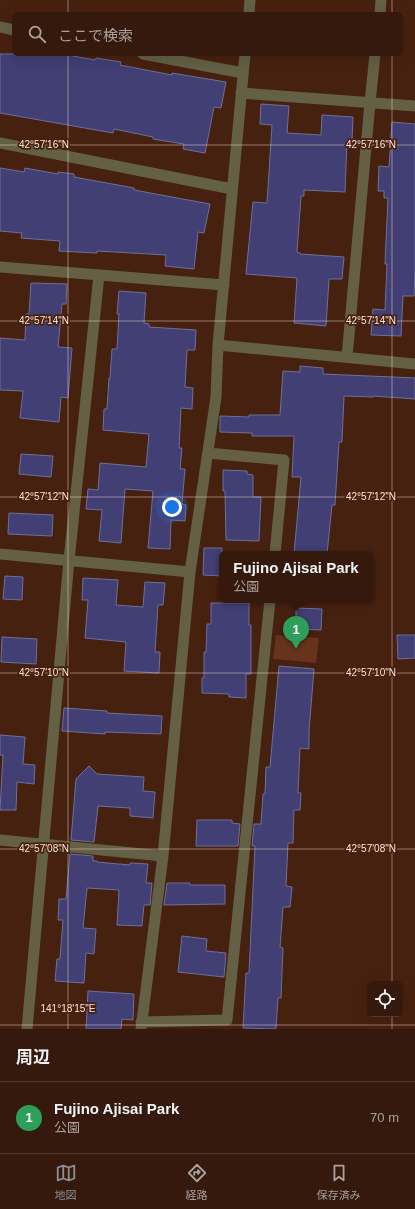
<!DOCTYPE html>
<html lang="ja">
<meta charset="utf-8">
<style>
body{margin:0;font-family:Helvetica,"Noto Sans JP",sans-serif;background:#3d2215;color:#f1f3f6}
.controls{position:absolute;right:12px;bottom:12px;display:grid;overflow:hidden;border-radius:6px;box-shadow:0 4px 16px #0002}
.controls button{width:36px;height:36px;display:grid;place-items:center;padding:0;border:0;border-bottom:1px solid #4f382d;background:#35190c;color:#f1f3f6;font:20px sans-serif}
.you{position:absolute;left:172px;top:507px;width:14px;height:14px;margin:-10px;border:3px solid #fff;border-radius:50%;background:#1a73e8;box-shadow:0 0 0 6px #1a73e833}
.badge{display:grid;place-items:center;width:26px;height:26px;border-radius:50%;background:#8c9099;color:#fff;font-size:13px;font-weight:700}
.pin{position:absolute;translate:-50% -33px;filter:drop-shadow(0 1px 2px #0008)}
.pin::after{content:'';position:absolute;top:21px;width:14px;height:12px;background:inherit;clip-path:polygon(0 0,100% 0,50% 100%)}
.popup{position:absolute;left:219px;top:551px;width:154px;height:52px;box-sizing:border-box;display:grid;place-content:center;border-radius:6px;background:#35190c;filter:drop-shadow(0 1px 3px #0005);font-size:13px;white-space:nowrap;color:#aaa09d}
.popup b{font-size:15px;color:#f1f3f6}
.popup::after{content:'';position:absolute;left:50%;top:100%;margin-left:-8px;border:8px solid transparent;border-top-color:#35190c}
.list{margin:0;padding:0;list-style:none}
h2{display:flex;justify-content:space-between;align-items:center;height:52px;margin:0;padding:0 16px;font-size:17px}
h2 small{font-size:13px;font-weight:400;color:#aaa09d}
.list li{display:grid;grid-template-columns:26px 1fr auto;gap:12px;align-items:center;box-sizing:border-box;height:72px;padding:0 16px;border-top:1px solid #4f382d}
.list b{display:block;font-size:15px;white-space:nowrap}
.list p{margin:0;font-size:13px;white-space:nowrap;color:#aaa09d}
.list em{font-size:13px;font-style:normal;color:#aaa09d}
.icon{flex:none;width:22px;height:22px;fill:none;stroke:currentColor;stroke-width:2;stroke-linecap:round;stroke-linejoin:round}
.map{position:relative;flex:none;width:415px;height:1029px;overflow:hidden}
.search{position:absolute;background:#35190c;box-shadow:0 4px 16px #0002;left:12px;right:12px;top:12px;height:44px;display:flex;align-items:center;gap:10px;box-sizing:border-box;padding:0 14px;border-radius:6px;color:#aaa09d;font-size:15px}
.sheet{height:124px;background:#35190c}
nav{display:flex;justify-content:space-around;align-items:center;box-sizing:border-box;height:56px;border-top:1px solid #4f382d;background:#35190c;font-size:11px;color:#aaa09d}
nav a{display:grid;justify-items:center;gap:2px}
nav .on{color:#8c9099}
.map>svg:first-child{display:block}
.green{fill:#67331d}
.building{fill:#413f74;stroke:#6e6f99}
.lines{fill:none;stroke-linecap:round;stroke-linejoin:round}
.minor{stroke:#636046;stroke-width:11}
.ticks{fill:none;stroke:#ffe4d9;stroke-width:1;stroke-opacity:0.45}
.ticks-label{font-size:10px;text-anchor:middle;fill:#ffe4d9;stroke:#472110;stroke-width:3.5;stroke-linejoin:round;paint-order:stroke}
</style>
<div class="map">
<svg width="415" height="1029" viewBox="0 0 415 1029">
<rect width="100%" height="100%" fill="#472110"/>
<!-- green -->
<path class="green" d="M276,635L319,638L316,663L273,659Z"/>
<!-- building -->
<path class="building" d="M0,54H62L95,60L96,58L121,62L120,65L172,75V73L226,82L221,108L214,107L205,153L183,149L184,144L153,139V137L114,129L113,133L0,113Z
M261,104L289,106L287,133L321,135L322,115L353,117L352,142L347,141L345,192L304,190V196H301L297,252L300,253V254L344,257L342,279H329L326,326L294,323L297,278L246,274L253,202L267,203L272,125L260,124Z
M392,122L415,124V271L414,296H403L401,336L371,335L373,309L385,310L387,264H385L388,198H384V191H378L379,166L389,167Z
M0,168L24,172L25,168L58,174V172L74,174V177L134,188V190L210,204L204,233L198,232L194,269L165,266L166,255L97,251V253L59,251L60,241L21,238L22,233L0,231Z
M31,283L67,284L66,304H62L58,347L72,348L68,398L61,397L59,422L20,418L23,391L0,390V338L25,340L26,314H29Z
M119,291L146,293L144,323L149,324V327L196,330L195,350H187L185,387L193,388L192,409L181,408L179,448H182L180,469H185L182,504L186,505L185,521L171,520L170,549L148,548L153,491L125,489L121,543L99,541L102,510L86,509L88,489L98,490L100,463L146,467L149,434L103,430L104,409H107L109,378H110L112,349H117L119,314H117Z
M300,366L323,368V374L415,378V399L373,396V397L344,396L342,442H339L335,505H332L327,554H294L301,477H292L294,436H252V433L220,432V416L249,417V415H280L283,371L300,372Z
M21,454L53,456L51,477L19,474Z
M223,470L247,471V474L253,475V497H261L259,541L226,540L225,491H223Z
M9,513L53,515L52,536L8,534Z
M204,548H222V576L203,575Z
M5,576L23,577L22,600L3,599Z
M83,578L118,580L116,605L143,607L145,582L165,583L163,605H158L155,652H160L159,673L124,671L126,642L85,638L88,600H82Z
M211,603H249V625H251V674H246V698L229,697V694L202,693V678H204V652H206L207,624H211Z
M296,608L322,609L321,630L296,629Z
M397,635H415V658L398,659Z
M2,637L37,639L36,664L1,662Z
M279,666L314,669L309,731V749L300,748L298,793H301L300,810H294L293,843H288L286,886L292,887L290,907H283L280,947L283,948L281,998H278L276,1029L243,1028L246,973H249L255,846H252L254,824H261L263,794H265L266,767H270Z
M64,708L107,711V713L162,716L161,734L105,732V734L62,731Z
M0,735L25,737L23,764L35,765L34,784L17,782L16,810H0L3,755H0Z
M89,766L97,774L144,777L143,791L155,792L153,818L130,816V808L98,806L94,842L71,840L76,779Z
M197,820H232V823L240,824L238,846H196Z
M70,854L93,856V861H97V862L130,865V863L148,864L146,883H152L150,905H144L142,926L117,925L119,890L87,888L83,928L96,929L94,954L86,953L84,983L55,981L57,959H60L63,920H58L59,899H66Z
M167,883H190V885H225V904L164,905Z
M182,936L207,939L206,951L226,953L224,977L178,972Z
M88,991L134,994L133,1020L122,1019L121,1029H86Z"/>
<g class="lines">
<!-- minor -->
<path class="minor" d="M249,14L250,0
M380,14L381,0
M0,27L14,30
M143,54L243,73
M241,93L415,106
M0,143L232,189
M0,267L224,285
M218,345L415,364
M347,357L370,103L375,54
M208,453L284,460L275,554
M0,554L190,572
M0,840L163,856
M141,1022L227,1020L270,600
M27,1029L69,560L99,275
M141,1029L163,856L190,572L216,397L218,345L245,54"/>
</g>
<!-- ticks -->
<path class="ticks" d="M68,0V14M392,0V14M68,54V1029M392,54V984M0,145H415M0,321H415M0,497H415M0,673H415M0,849H415M392,1014V1029M0,1025H415"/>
<g class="ticks-label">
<text x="44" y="148">42°57'16"N</text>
<text x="371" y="148">42°57'16"N</text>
<text x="44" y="324">42°57'14"N</text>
<text x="371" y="324">42°57'14"N</text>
<text x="44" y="500">42°57'12"N</text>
<text x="371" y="500">42°57'12"N</text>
<text x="44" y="676">42°57'10"N</text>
<text x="371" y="676">42°57'10"N</text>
<text x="44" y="852">42°57'08"N</text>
<text x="371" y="852">42°57'08"N</text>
<text x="68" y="1012">141°18'15"E</text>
</g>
</svg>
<div class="controls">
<button><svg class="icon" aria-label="locate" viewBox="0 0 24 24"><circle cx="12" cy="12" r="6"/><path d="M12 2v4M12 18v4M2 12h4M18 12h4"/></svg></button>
</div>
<div class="you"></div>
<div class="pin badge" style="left:296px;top:649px;background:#2e9e5b">1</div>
<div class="popup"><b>Fujino Ajisai Park</b>公園</div>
<div class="search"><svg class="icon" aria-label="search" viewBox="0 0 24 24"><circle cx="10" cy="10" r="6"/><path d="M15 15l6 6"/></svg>ここで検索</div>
</div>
<section class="sheet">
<h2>周辺<small></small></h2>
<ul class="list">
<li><span class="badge" style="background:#2e9e5b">1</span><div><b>Fujino Ajisai Park</b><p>公園</p></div><em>70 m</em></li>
</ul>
</section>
<nav>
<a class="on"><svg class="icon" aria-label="map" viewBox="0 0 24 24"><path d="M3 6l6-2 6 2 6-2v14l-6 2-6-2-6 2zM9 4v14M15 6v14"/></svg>地図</a>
<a><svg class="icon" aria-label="directions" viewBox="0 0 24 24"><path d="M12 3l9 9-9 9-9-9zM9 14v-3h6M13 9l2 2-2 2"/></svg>経路</a>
<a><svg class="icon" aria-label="saved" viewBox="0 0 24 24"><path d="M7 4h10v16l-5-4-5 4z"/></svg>保存済み</a>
</nav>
